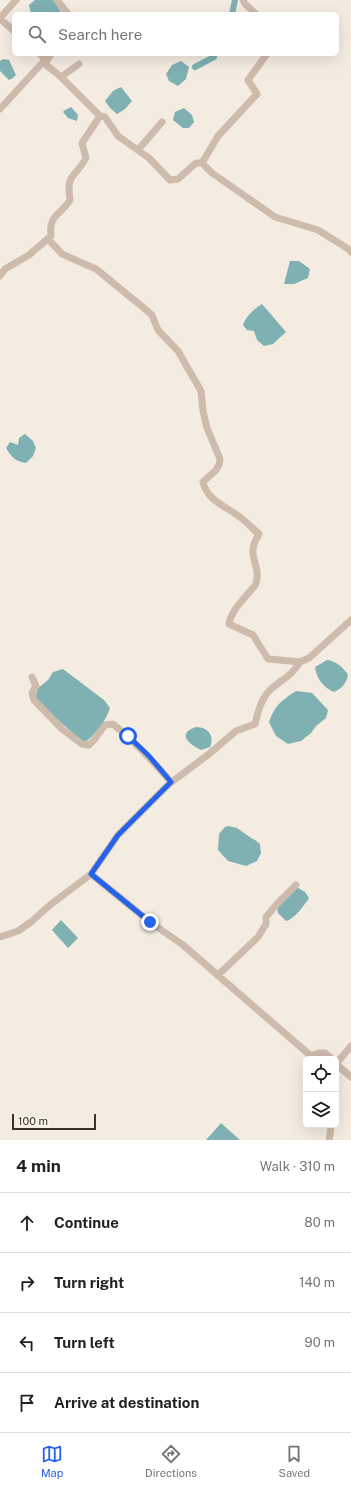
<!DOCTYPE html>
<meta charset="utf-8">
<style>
body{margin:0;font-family:"Public Sans",sans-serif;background:#f2f2f2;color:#202124}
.controls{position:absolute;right:12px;bottom:12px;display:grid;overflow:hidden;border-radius:6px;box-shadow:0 4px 16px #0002}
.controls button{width:36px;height:36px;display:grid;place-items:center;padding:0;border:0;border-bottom:1px solid #e0e0e0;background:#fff;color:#202124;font:20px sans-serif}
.scale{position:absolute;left:12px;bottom:10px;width:84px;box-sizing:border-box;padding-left:4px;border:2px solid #3b302b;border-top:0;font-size:11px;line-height:14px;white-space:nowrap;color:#3b302b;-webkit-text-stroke:3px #fbf5ee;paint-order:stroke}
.stop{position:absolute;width:12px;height:12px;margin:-9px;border:3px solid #2563eb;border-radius:50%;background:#fff}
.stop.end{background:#2563eb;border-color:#fff;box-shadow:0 1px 4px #0008}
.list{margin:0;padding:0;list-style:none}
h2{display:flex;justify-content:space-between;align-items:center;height:52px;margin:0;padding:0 16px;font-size:17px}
h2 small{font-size:13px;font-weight:400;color:#757577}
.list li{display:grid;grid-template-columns:26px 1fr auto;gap:12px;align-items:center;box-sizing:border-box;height:60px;padding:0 16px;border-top:1px solid #e0e0e0}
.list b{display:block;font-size:15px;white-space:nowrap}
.list em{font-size:13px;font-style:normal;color:#757577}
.icon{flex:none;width:22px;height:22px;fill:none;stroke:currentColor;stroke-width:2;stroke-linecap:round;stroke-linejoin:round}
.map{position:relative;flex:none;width:351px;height:1140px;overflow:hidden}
.search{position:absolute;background:#fff;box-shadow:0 4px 16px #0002;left:12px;right:12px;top:12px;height:44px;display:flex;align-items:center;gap:10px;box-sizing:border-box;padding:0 14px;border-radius:6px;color:#757577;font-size:15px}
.sheet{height:292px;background:#fff}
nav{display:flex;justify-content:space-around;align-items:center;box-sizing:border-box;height:56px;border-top:1px solid #e0e0e0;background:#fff;font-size:11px;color:#757577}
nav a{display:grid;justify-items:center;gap:2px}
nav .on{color:#2563eb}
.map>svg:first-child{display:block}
.water{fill:#7fb0b2}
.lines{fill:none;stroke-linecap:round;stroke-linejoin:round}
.canal{stroke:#7fb0b2;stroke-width:6}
.street{stroke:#cdbbac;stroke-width:7}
.route{stroke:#2563eb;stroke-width:5}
</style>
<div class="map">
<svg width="351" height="1140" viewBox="0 0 351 1140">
<rect width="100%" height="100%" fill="#f4ebe1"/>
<!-- water -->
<path class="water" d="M35,0H54L62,14H31L29,5Z
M3,59L9,60L16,75L13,78L9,80L0,71V61Z
M181,61L189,67L186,79L178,86L169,81L166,74L172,65Z
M121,87L132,101L125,109L117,114L110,108L105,101L113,91Z
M71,107L78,115L77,121L68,118L63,112L65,110Z
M184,108L192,115L194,122L189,128H183L173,120L175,112Z
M290,261H299L310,269L308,278L294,284H284Z
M262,304L286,332L273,344L264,346L257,340L254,331L247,330L243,325C246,316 254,309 262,304Z
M25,434L33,441L36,448L33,456L26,463C15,461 12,458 6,448L10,442L18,445L19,438Z
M327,660C336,661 343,667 348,675C346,684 342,688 334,692C324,688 316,678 315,667Z
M63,669L104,700L110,708C106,721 95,735 84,743L41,705L35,698L38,688L48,680L53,672Z
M296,691L312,693L328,710L326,718L316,726L311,733L301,741L288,744L276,736L269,722C275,705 281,701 296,691Z
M196,727C208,727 215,736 210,747L201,750C189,744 176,734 196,727Z
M228,826L237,828L251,838L255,840L260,844L261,853L257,861L246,866L228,861L218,850L219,834L225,827Z
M298,888L305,892L309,898L308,900C302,907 295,919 286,921L278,913L277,907L295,889Z
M61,920L78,938L68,948L52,930Z
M221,1123L240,1140H206Z"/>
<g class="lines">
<!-- canal -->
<path class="canal" d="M232,14L235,0
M195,67L214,57V54"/>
<!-- street -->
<path class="street" d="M57,0L68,14
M243,0L245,4L256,14
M0,18L16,0
M0,19L14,31
M40,54L43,57L45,64L61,77L100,116L105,117L118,136L149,158L170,180L178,179L196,163H202L218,136L257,94L248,80L267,54
M45,64L51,54
M61,77L79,64
M0,109L44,61
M138,150L162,122
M202,163L212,173L275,217L318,230L347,248L351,252
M48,239L62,254L96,269L139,304L152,315L158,330L178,351L201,391L203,411L207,428L220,459L219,465L216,470L203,482C207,499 221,504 234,513C243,518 251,527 259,534C244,557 262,564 256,583C256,585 253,588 251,590C243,600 231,611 229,624L253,635L268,659L300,662C291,677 282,679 270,690C261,699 258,712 255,724L236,731L209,754L169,784L118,835L91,874L150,922L183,945L311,1056L319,1053H325L332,1059
M0,276L5,269L29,255L51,236C48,215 61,215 70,200C66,172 75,179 86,158L82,143L100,116
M300,662L309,658L351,620
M32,677L36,686L32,693L34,700L62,729L82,744L89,745L94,740L105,725L113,724C135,742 153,761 171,782
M0,937L18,931L31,922L50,905L91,874
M218,975L258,937L266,924V917L277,904L296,885
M336,1064L351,1046
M336,1064L351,1077
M329,1140L330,1135L331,1125"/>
</g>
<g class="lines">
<!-- route -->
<path class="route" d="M128,736L149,756L171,782L118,835L91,874L150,922"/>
</g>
</svg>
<div class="controls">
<button><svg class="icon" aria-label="locate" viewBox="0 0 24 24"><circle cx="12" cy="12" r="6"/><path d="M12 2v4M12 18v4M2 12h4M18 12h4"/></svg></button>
<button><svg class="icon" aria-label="layers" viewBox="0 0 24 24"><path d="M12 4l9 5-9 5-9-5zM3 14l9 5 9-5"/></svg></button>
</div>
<div class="scale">100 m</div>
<div class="stop" style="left:128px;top:736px"></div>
<div class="stop end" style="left:150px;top:922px"></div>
<div class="search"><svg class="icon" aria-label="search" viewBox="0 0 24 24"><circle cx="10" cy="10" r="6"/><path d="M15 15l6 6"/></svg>Search here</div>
</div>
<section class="sheet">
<h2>4 min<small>Walk · 310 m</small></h2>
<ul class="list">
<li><svg class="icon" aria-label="ahead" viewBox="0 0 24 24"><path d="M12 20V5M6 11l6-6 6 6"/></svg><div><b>Continue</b></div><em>80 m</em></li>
<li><svg class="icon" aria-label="right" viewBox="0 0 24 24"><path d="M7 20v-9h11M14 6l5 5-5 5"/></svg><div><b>Turn right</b></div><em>140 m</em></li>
<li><svg class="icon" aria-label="left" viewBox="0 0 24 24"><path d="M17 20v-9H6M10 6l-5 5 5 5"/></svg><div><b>Turn left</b></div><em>90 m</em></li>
<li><svg class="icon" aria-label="arrive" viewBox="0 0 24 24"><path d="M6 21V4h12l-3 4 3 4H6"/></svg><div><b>Arrive at destination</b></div></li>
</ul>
</section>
<nav>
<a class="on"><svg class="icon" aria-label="map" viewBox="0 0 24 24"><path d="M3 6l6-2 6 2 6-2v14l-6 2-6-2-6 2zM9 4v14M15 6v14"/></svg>Map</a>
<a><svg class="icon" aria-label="directions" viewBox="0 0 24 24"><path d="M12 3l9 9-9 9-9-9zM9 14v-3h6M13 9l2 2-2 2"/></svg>Directions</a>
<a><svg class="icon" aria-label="saved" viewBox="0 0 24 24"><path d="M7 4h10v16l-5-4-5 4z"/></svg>Saved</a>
</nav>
